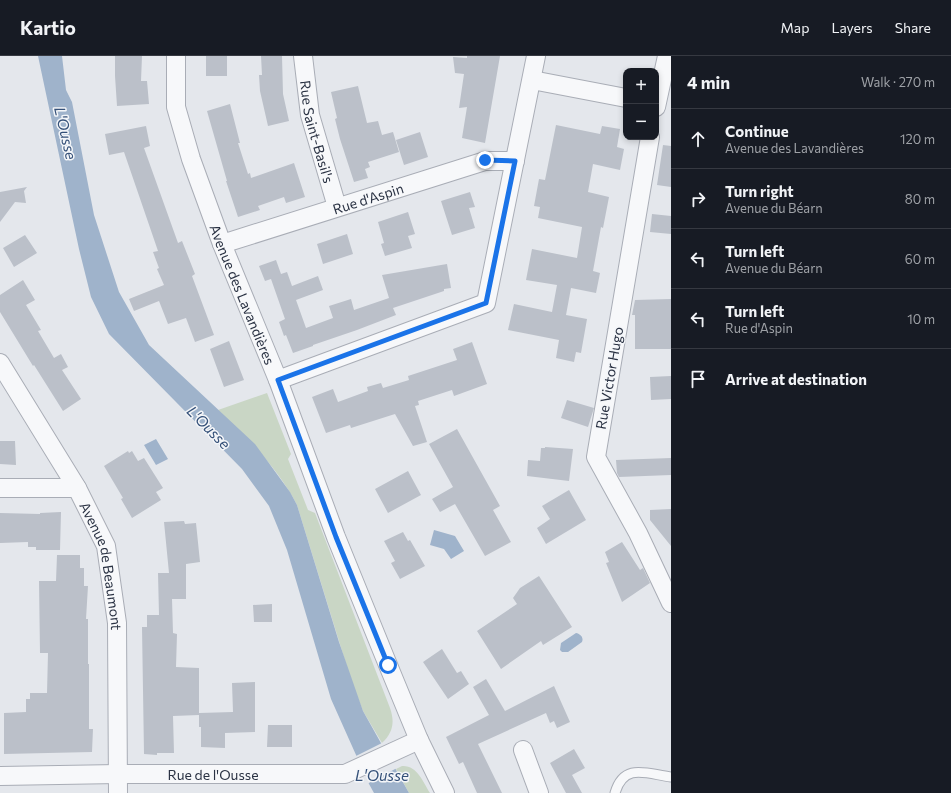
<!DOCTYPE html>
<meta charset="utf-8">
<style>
body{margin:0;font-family:Commissioner,sans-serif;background:#242831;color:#f1f3f6}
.controls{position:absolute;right:12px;top:12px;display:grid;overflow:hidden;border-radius:8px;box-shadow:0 2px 6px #0003}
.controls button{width:36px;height:36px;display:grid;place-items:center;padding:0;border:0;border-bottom:1px solid #363941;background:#171b24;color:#f1f3f6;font:20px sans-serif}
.stop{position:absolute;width:12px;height:12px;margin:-9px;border:3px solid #1a73e8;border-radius:50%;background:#fff}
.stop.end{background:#1a73e8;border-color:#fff;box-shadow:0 1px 4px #0008}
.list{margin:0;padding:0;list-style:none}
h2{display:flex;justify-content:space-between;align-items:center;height:52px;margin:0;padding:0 16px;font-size:17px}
h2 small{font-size:13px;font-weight:400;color:#9ea1a6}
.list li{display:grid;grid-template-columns:26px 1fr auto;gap:12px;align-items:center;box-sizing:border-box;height:60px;padding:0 16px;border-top:1px solid #363941}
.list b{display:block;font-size:15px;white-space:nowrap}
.list p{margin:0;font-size:13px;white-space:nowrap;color:#9ea1a6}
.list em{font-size:13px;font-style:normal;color:#9ea1a6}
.icon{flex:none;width:22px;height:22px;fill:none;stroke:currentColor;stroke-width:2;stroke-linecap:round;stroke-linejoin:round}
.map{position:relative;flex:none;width:671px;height:737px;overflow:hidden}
header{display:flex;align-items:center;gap:24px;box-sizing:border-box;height:56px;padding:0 20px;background:#171b24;border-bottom:1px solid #363941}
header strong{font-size:19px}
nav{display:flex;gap:22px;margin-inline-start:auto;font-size:14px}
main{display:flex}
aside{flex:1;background:#171b24}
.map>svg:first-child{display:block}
.green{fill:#c9d6c5}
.water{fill:#9fb3cb}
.pier{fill:#e4e7ec}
.building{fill:#bbc0c9}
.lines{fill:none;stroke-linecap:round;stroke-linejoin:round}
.lane-casing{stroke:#a9adb6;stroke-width:11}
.street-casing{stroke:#a9adb6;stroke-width:20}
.lane{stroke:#f7f8fa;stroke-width:9}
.street{stroke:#f7f8fa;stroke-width:18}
.route{stroke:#1a73e8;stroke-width:5}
.labels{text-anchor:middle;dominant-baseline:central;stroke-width:3;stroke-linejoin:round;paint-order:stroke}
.street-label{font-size:14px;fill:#2b3344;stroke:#f4f6f9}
.water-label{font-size:15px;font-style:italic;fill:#355179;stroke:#f4f6f9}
</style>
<header>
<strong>Kartio</strong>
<nav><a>Map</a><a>Layers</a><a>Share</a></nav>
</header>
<main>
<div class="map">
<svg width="671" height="737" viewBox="0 0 671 737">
<rect width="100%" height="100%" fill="#e4e7ec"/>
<!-- green -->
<path class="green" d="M267,337L291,398L288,403L308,454L315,457L390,652C395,666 393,677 382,687L363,655L351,624L297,449C278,412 248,383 218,354Z
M402,710C417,709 423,726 430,737H409L396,713Z"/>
<!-- water -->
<path class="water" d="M38,0H62L66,34L72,46L94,159L119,236L149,289L255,388L290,436L297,449L339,586L363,655L409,737H374L369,728L331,643L287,494L269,450L242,413L109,278L91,241L79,193Z
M156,383L168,403L156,409L144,389Z
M434,474L455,480L464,495L451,503L444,493L430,489Z
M576,577C580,578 584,581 582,586L568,596H562L560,594L561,587Z"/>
<!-- pier -->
<path class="pier" d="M384,686L397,712L367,728L354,701Z"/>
<!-- building -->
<path class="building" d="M115,0H142L141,25H147L149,48L117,50L115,20Z
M206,0H227V20H206Z
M261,0H282L283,38L289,65L268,70L260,35L259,19H262Z
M467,0H500L485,87L462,82L467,51L459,52L464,18L455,17L453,1L467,2Z
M358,30L367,67L378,65L382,79L393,76L399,96L368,106L370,111L365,113L368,122L354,126L340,83L335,63L337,62L331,36Z
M230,48L240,87H238L248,118L250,117L251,122L294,107L305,141L286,147L284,141L258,150L260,154L238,161L226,125H227L207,55Z
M556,69L600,78L602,70L620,73L617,91L624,93L620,114L593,108L588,136L609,141L603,172L601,171L593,215L600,217L596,237L571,232L566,259L587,263L581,297L576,296L574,306L556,302L559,284L508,274L514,248L552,256L557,229L526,224L532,193L577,202L582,171L538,162L540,151L534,150L539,123L545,124Z
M146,70L150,90L144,92L178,187L182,185L195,218L192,220L214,279L195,286L186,262L168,268L159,245L134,255L129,243L164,229L157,213L159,212L153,196L158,195L124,96L109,99L105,78Z
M420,76L428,101L404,109L396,84Z
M663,89L671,90V131L657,129Z
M27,131L24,135L26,147L15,146L0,166V136Z
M470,136L475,151L469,152L475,172L452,179L441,145Z
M408,156L415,178L408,180L412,192L385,200L381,188L384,187L378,166Z
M652,158L671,160V178L650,176Z
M347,178L353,198L323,208L317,188Z
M25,179L37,197L14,211L3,192Z
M276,204L281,218L287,216L292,230L318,220L323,234L296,244L306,272L333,262L329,250L351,243L354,254L389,242L382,219L447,208L451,232L444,233V235L393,252L396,259L357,274L313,289V290L293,297L286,279L284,280L279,266L285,263L271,223L265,225L259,210Z
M23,224L35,244L26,249L41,274L38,275L54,302L61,298L68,311L62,314L81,343L63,355L34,309L33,310L0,256V239Z
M671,243V293H635V259H632L635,244Z
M229,285L244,324L224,331L210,293Z
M472,286L487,328L454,340L452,334L418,345L419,349L415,350L427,386L413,390L395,358L351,372L350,369L326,377L312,341L333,333L338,346L368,335L367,331L381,327L383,332L409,324L408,320L457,304L453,293Z
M671,320V343L651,344L650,321Z
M567,344L594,352L588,371L561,362Z
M457,373L500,450L493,454L511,486L485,500L455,448L440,456L432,443L453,431L429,388Z
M0,385H15L16,409L0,408Z
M545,391L573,393L569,425L527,420L528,404L540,405L541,392H545Z
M128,395L129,397L132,395L138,405L144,402L163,432L156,436L161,444L132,462L121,443L123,442L104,410Z
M671,402V419L619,421L617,417L616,404Z
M408,415L421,439L388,457L375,433Z
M569,434L586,464L546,488L537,472L550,463L542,450Z
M671,453V490L650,464V454Z
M61,456L60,494H36V491H28V486L0,487V457L40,458V457Z
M184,465L185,468L196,467L200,506L186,508V543H172L173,577L177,578L176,611L199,612V657L233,656L232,627L255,626V676L225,677V692L201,691V671H199V659L173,660L174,697H157V699L144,698L142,571H147V559H159L158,517H169L164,466Z
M403,476L408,485L410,484L425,510L400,523L391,507L395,505L384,485Z
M622,486L640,514L643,512L650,527L622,546L606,507L609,506L605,496Z
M57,499H80V512H84V530H88L86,563H88V608H89V673H93L92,696L4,698V657L26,656V643H30V637H47L48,597H40L39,525H56Z
M539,520L572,571L543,589L541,585L501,613L477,575L517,548L513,542L520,532Z
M272,548V566H254L253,549Z
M442,593L457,617L461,615L469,628L448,643L423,606Z
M486,623L505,655L554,630L570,666L557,672L554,665L550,667L546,657L478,688L502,737H477L463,706L459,708L446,681L489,659L473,631Z
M268,669H292V691H267Z
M574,693L585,712L572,719L582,737H566L550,707Z"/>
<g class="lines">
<defs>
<path id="lane" d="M615,737C624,706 647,718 671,721"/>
<g id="street">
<path id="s1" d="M176,0V51L191,103L222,188L278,324L336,481L388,609L419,684L445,737"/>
<path id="s2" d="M303,0L310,59L337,151"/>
<path d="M532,24L626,42"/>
<path d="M656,51L667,0"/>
<path d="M650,81L596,401L638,477L671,547"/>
<path id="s3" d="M222,188L485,105H515"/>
<path id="s4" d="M0,307L77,432L106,490L117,567L118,737"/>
<path d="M278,324L486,247L536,0"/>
<path d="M0,432H77"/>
<path d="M523,694L539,737"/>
<path id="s5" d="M0,720L118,718H345L419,684"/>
</g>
</defs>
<!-- lane casing -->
<use href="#lane" class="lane-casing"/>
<!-- street casing -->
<use href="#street" class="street-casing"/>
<!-- lane -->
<use href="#lane" class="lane"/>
<!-- street -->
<use href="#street" class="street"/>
</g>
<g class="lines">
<!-- route -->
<path class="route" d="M388,609L336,481L278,324L486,247L515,105L485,104"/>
</g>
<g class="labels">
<!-- street labels -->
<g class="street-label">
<text stroke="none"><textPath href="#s2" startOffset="77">Rue Saint-Basil's</textPath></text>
<text stroke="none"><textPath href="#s3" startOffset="153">Rue d'Aspin</textPath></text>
<text stroke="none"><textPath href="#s1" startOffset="250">Avenue des Lavandières</textPath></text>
<text transform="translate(609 322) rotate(-80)">Rue Victor Hugo</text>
<text stroke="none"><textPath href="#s4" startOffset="230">Avenue de Beaumont</textPath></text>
<text stroke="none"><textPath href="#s5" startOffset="213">Rue de l'Ousse</textPath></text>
</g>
<!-- water labels -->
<g class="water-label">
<text transform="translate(66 77) rotate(77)">L'Ousse</text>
<text transform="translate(209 371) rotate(45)">L'Ousse</text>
<text x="382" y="719">L'Ousse</text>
</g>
</g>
</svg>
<div class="controls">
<button>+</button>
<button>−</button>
</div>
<div class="stop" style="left:388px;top:609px"></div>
<div class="stop end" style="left:485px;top:104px"></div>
</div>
<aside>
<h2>4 min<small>Walk · 270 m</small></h2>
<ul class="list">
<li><svg class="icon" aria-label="ahead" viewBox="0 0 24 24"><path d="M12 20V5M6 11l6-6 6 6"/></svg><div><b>Continue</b><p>Avenue des Lavandières</p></div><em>120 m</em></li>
<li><svg class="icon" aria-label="right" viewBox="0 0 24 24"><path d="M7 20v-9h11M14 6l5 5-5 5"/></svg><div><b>Turn right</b><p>Avenue du Béarn</p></div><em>80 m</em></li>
<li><svg class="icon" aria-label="left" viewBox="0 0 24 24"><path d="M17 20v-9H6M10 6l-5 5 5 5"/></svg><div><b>Turn left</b><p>Avenue du Béarn</p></div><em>60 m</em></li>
<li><svg class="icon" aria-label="left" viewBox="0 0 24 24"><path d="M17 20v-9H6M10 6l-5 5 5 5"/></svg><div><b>Turn left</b><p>Rue d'Aspin</p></div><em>10 m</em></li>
<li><svg class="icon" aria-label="arrive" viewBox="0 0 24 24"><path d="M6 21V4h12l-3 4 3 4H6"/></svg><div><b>Arrive at destination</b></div></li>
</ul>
</aside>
</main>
